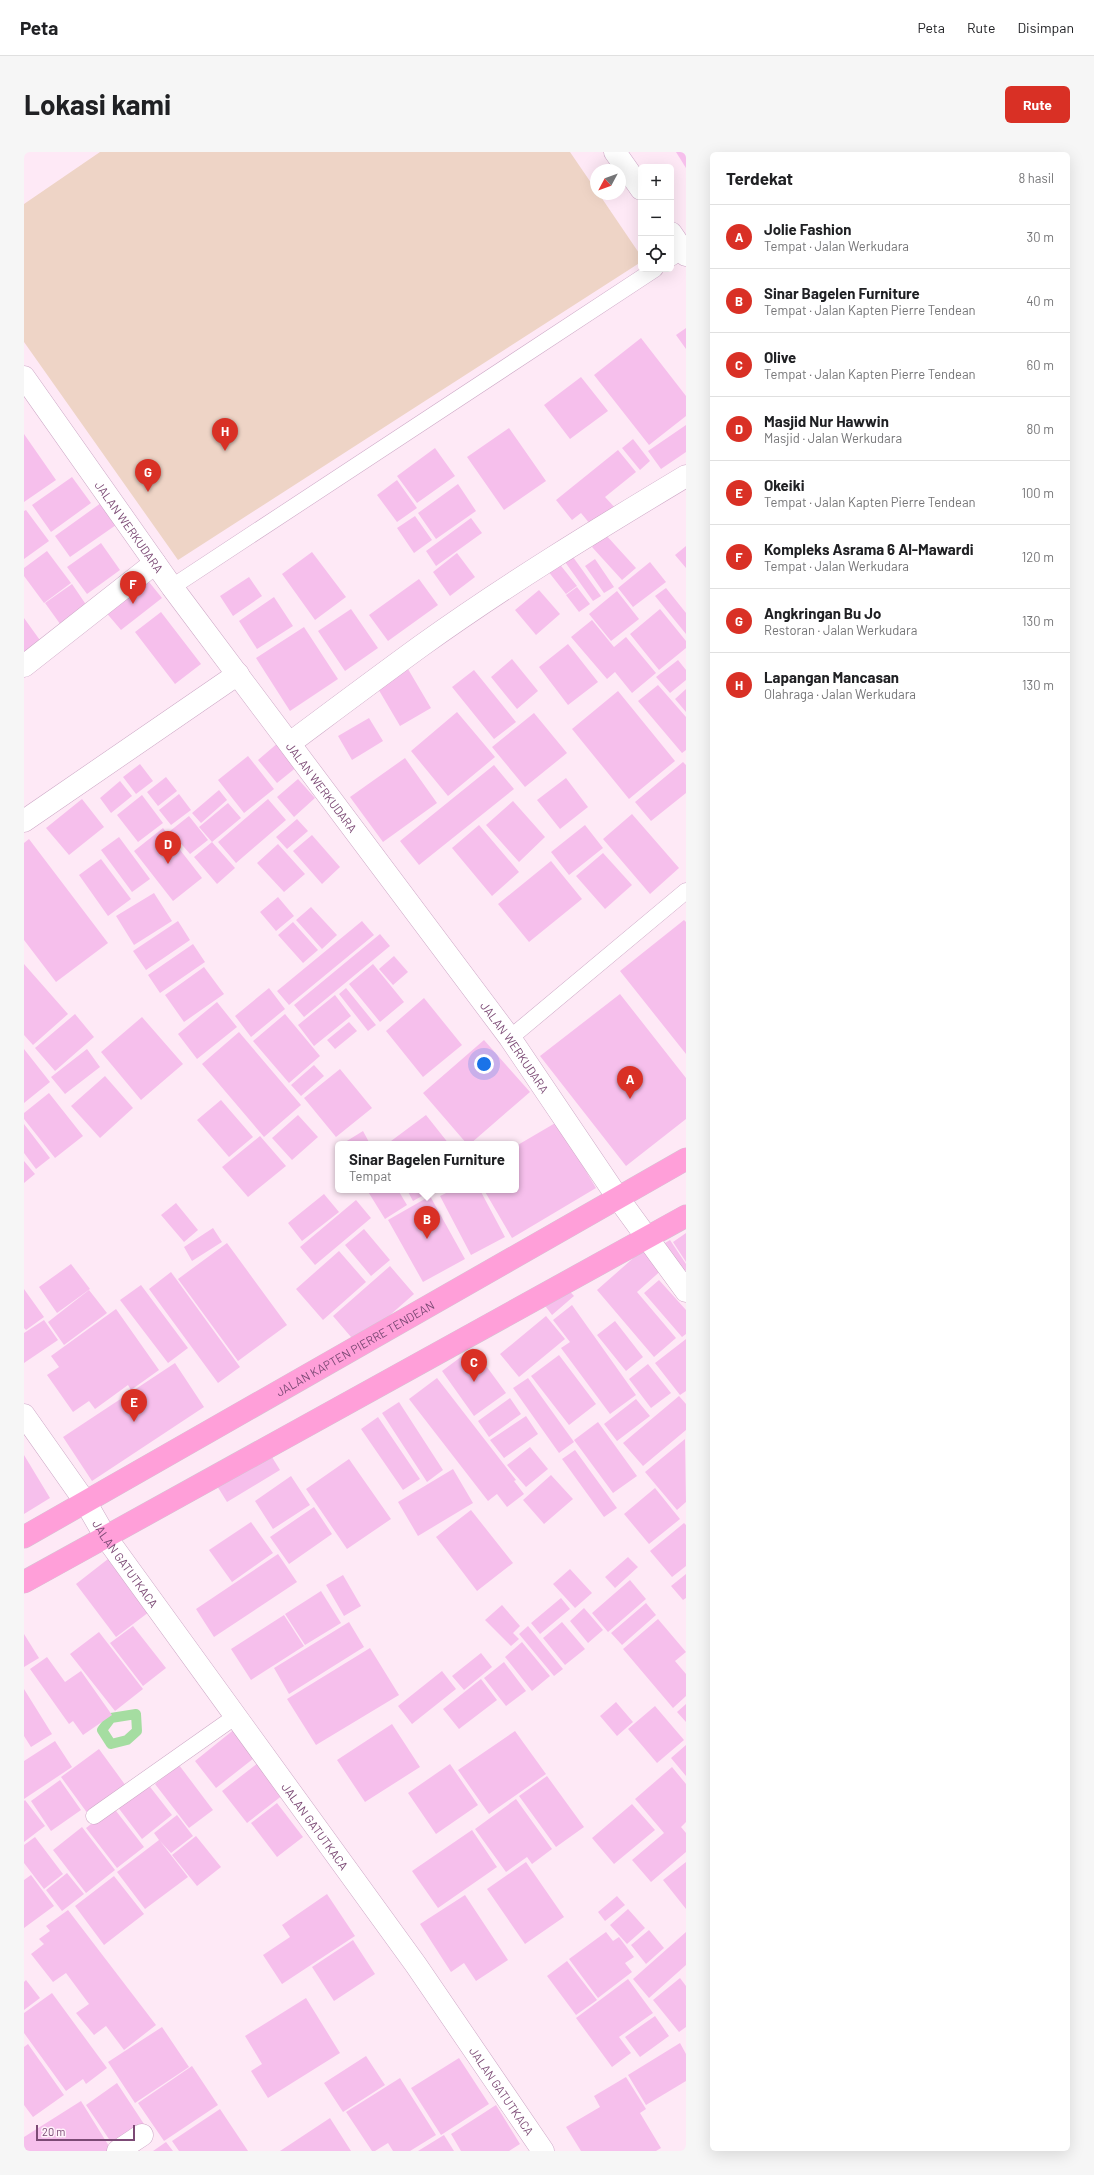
<!DOCTYPE html>
<html lang="id">
<meta charset="utf-8">
<style>
body{margin:0;font-family:Barlow,sans-serif;background:#f6f6f6;color:#202124}
.controls{position:absolute;right:12px;top:12px;display:grid;overflow:hidden;border-radius:6px;box-shadow:0 4px 16px #0002}
.controls button{width:36px;height:36px;display:grid;place-items:center;padding:0;border:0;border-bottom:1px solid #e0e0e0;background:#fff;color:#202124;font:20px sans-serif}
.compass{position:absolute;left:566px;top:12px;width:36px;height:36px;border-radius:50%;background:#fff;box-shadow:0 4px 16px #0002;rotate:229deg}
.scale{position:absolute;left:12px;bottom:10px;width:99px;box-sizing:border-box;padding-left:4px;border:2px solid #7c4a75;border-top:0;font-size:11px;line-height:14px;white-space:nowrap;color:#7c4a75;-webkit-text-stroke:3px #fff1fa;paint-order:stroke}
.you{position:absolute;left:460px;top:912px;width:14px;height:14px;margin:-10px;border:3px solid #fff;border-radius:50%;background:#1a73e8;box-shadow:0 0 0 6px #1a73e833}
.badge{display:grid;place-items:center;width:26px;height:26px;border-radius:50%;background:#d93025;color:#fff;font-size:13px;font-weight:700}
.pin{position:absolute;translate:-50% -33px;filter:drop-shadow(0 1px 2px #0008)}
.pin::after{content:'';position:absolute;top:21px;width:14px;height:12px;background:inherit;clip-path:polygon(0 0,100% 0,50% 100%)}
.popup{position:absolute;left:311px;top:989px;width:184px;height:52px;box-sizing:border-box;display:grid;place-content:center;border-radius:6px;background:#fff;filter:drop-shadow(0 1px 3px #0005);font-size:13px;white-space:nowrap;color:#757577}
.popup b{font-size:15px;color:#202124}
.popup::after{content:'';position:absolute;left:50%;top:100%;margin-left:-8px;border:8px solid transparent;border-top-color:#fff}
.list{margin:0;padding:0;list-style:none}
h2{display:flex;justify-content:space-between;align-items:center;height:52px;margin:0;padding:0 16px;font-size:17px}
h2 small{font-size:13px;font-weight:400;color:#757577}
.list li{display:grid;grid-template-columns:26px 1fr auto;gap:12px;align-items:center;box-sizing:border-box;height:64px;padding:0 16px;border-top:1px solid #e0e0e0}
.list b{display:block;font-size:15px;white-space:nowrap}
.list p{margin:0;font-size:13px;white-space:nowrap;color:#757577}
.list em{font-size:13px;font-style:normal;color:#757577}
.icon{flex:none;width:22px;height:22px;fill:none;stroke:currentColor;stroke-width:2;stroke-linecap:round;stroke-linejoin:round}
.map{position:relative;flex:none;width:662px;height:1999px;overflow:hidden;border-radius:6px}
header{display:flex;align-items:center;gap:24px;box-sizing:border-box;height:56px;padding:0 20px;background:#fff;border-bottom:1px solid #e0e0e0}
header strong{font-size:19px}
nav{display:flex;gap:22px;margin-inline-start:auto;font-size:14px}
.intro{display:flex;align-items:center;justify-content:space-between;box-sizing:border-box;height:96px;padding:0 24px}
h1{margin:0;font-size:28px}
.button{padding:10px 18px;border-radius:6px;background:#d93025;color:#fff;font-size:14px;font-weight:700}
main{display:flex;gap:24px;padding:0 24px}
aside{flex:1;background:#fff;border-radius:6px;box-shadow:0 4px 16px #0002}
.map>svg:first-child{display:block}
.green{fill:#eed4c6}
.lines{fill:none;stroke-linecap:round;stroke-linejoin:round}
.stream{stroke:#a5dda1;stroke-width:10}
.building{fill:#f6bfec}
.service-casing{stroke:#cda8c6;stroke-width:17}
.minor-casing{stroke:#cda8c6;stroke-width:23}
.primary-casing{stroke:#d5c5d3;stroke-width:23}
.service{stroke:#fff;stroke-width:16}
.minor{stroke:#fff;stroke-width:22}
.primary{stroke:#ff9fd9;stroke-width:22}
.labels{text-anchor:middle;dominant-baseline:central;stroke-width:3.5;stroke-linejoin:round;paint-order:stroke}
.street-label{font-size:12px;fill:#7c4a75;stroke:#fff1fa}
</style>
<header>
<strong>Peta</strong>
<nav><a>Peta</a><a>Rute</a><a>Disimpan</a></nav>
</header>
<div class="intro"><h1>Lokasi kami</h1><a class="button">Rute</a></div>
<main>
<div class="map">
<svg width="662" height="1999" viewBox="0 0 662 1999">
<rect width="100%" height="100%" fill="#fee9f6"/>
<!-- green -->
<path class="green" d="M76,0H546L572,38V42H575L617,104V110L154,408L0,190V52Z"/>
<g class="lines">
<!-- stream -->
<path class="stream" d="M112,1562L113,1579L103,1588L87,1592L78,1578L87,1566Z"/>
</g>
<!-- building -->
<path class="building" d="M652,0H662V16Z
M662,176V197L652,183Z
M617,186L662,244V264L625,293L570,223Z
M557,225L584,259L546,287L520,253Z
M662,273V300L637,317L624,299Z
M485,276L522,329L480,358L443,305Z
M0,282L32,328L0,350Z
M609,287L626,309L616,318L598,296Z
M411,296L431,324L393,351L373,324Z
M594,298L612,320L581,345L594,359L571,378L557,361L548,368L532,348Z
M48,325L67,351L27,380L8,353Z
M373,328L393,356L373,370L353,343Z
M434,332L452,359L412,387L394,361Z
M77,351L92,373L46,405L31,384Z
M2,358L25,389L0,407V359Z
M391,364L408,388L390,401L373,376Z
M447,366L458,381L412,414L402,399Z
M581,382L612,416L598,428L568,395Z
M77,391L96,418L63,442L43,415Z
M662,394V416L651,403Z
M544,398L577,444L569,449L536,403Z
M23,399L47,431L20,451L0,424V416Z
M288,400L322,445L291,468L258,422Z
M433,401L451,425L426,444L409,420Z
M530,405L553,434L542,442L520,414Z
M571,407L590,435L580,441L561,414Z
M626,410L642,430L609,455L594,436Z
M121,425L138,446L97,478L80,458Z
M225,425L238,444L209,464L196,444Z
M395,427L414,453L364,489L345,463Z
M48,432L65,457L39,476L21,451Z
M553,435L566,452L555,460L542,443Z
M642,436L662,461V482L631,444Z
M515,438L536,462L512,483L491,458Z
M593,439L615,467L587,489L565,462Z
M250,445L269,474L233,497L215,469Z
M327,457L354,496L321,519L294,479Z
M636,457L662,489V496L635,518L606,482Z
M137,460L177,512L151,532L111,480Z
M0,466L18,491L0,504Z
M568,468L590,495L602,485L632,521L608,541L591,520L583,527L547,485Z
M280,475L314,527L266,559L232,506Z
M544,492L574,530L544,553L515,515Z
M488,507L514,539L493,557L467,525Z
M654,508L662,518V528L646,541L632,525Z
M384,517L407,556L376,574L353,535Z
M450,518L492,570L470,587L428,535Z
M634,533L662,565V598L658,601L614,549Z
M662,537V560L651,547Z
M594,539L651,609L605,647L548,577Z
M433,560L471,605L424,644L387,599Z
M510,561L543,601L501,635L468,595Z
M345,566L359,589L328,608L314,584Z
M255,590L274,614L253,631L234,608Z
M224,604L250,637L220,661L194,628Z
M381,606L413,651L359,690L326,645Z
M659,610L662,613V641L627,669L611,650Z
M116,612L129,629L112,642L99,625Z
M470,613L490,637L395,713L376,689Z
M142,625L153,639L134,654L123,640Z
M542,626L564,655L536,677L513,648Z
M274,627L291,646L270,665L253,645Z
M96,629L108,644L87,661L76,646Z
M195,638L203,648L177,671L168,661Z
M155,642L167,658L147,673L135,658Z
M118,643L139,671L114,690L93,663Z
M58,647L80,675L45,703L22,676Z
M244,647L262,668L212,711L194,690Z
M489,649L521,685L495,710L462,673Z
M204,651L217,666L188,690L175,675Z
M608,662L655,716L626,742L579,687Z
M165,664L184,688L166,702L146,679Z
M273,667L284,679L263,697L252,685Z
M455,673L495,720L468,744L428,696Z
M561,673L579,696L545,723L527,700Z
M139,676L178,726L149,749L110,699Z
M288,683L316,715L298,732L269,699Z
M95,685L126,727L108,740L77,698Z
M5,687L84,791L32,830L0,788V691Z
M188,690L211,716L193,732L170,705Z
M254,692L281,722L260,740L233,711Z
M579,701L608,733L581,757L552,724Z
M77,707L107,747L84,764L55,723Z
M527,709L558,747L505,790L474,752Z
M130,741L148,769L110,793L92,764Z
M254,745L270,764L252,779L236,760Z
M287,755L313,783L298,797L272,768Z
M660,768L662,770V902L596,819Z
M154,769L166,788L122,818L109,799Z
M338,769L350,783L265,853L253,839Z
M269,770L294,798L279,811L254,783Z
M356,782L366,794L280,865L270,853Z
M169,792L181,810L136,841L124,823Z
M370,804L384,820L369,833L355,817Z
M0,812L44,862L9,893L0,883Z
M349,812L380,850L356,870L325,832Z
M180,815L200,842L160,870L141,843Z
M245,836L261,857L227,885L211,864Z
M322,836L352,873L344,879L315,842Z
M596,842L662,926V967L602,1014L516,904Z
M311,843L327,864L290,894L274,873Z
M400,846L438,893L399,925L362,879Z
M193,850L213,875L173,907L154,882Z
M51,862L70,885L31,919L11,896Z
M261,862L296,904L265,931L229,889Z
M118,865L159,912L117,948L77,900Z
M325,870L333,879L311,897L303,888Z
M215,880L277,953L240,985L178,912Z
M460,888L506,940L446,992H443L399,941Z
M0,897L26,930L0,951Z
M63,897L76,915L41,942L27,925Z
M290,913L300,924L277,944L267,933Z
M316,917L348,956L312,985L280,946Z
M81,924L109,956L76,986L47,954Z
M25,941L59,984L31,1006L0,967V961Z
M197,948L229,985L205,1005L173,968Z
M274,963L294,985L268,1008L248,986Z
M402,963L425,992H363Z
M533,970L572,1036L488,1086L460,1038H492V994Z
M0,972L26,1006L12,1017L0,1001Z
M339,979L346,992H318Z
M236,984L262,1014L224,1045L198,1015Z
M0,1009L11,1022L0,1031Z
M343,1038H374L383,1053L361,1067Z
M383,1038H409L389,1049Z
M428,1038H456L481,1085L447,1103L416,1044Z
M300,1042L315,1060L278,1089L264,1071Z
M406,1044L441,1107L399,1130L364,1068Z
M332,1048L347,1066L291,1113L276,1095Z
M152,1051L174,1078L160,1090L137,1063Z
M189,1076L198,1090L168,1109L160,1095Z
M340,1077L366,1108L347,1124L321,1093Z
M662,1081V1110L649,1090Z
M646,1088L662,1112V1118L656,1123L636,1094Z
M203,1091L263,1173L214,1209L154,1127Z
M623,1094L641,1115L613,1140L652,1186L630,1205L573,1138Z
M315,1099L342,1130L299,1168L272,1137Z
M47,1112L66,1137L33,1161L15,1135Z
M366,1114L390,1142L333,1192L309,1164Z
M147,1120L216,1215L194,1231L125,1137Z
M635,1128L662,1158V1182L658,1185L620,1141Z
M117,1133L164,1196L144,1211L96,1148Z
M540,1133L550,1144L528,1163L519,1151Z
M0,1137L20,1165L2,1178L0,1176Z
M65,1138L83,1161L40,1193L24,1170Z
M548,1153L612,1243L586,1262L537,1196L546,1190L529,1168Z
M92,1157L135,1218L107,1238L104,1233L71,1257L65,1249L49,1260L23,1223L35,1215L27,1204Z
M522,1164L541,1187L495,1225L476,1202Z
M20,1168L34,1188L0,1211V1181Z
M591,1169L619,1205L602,1219L573,1183Z
M662,1187V1239L656,1243L631,1211Z
M449,1196L482,1241L450,1264L418,1219Z
M535,1203L572,1252L545,1273L507,1224Z
M151,1211L180,1255L68,1329L39,1285Z
M624,1212L647,1241L627,1256L605,1227Z
M413,1226L492,1328L490,1329L500,1342L483,1355L473,1342L464,1349L385,1247Z
M504,1226L550,1290L535,1301L489,1236Z
M655,1244L662,1252V1278L619,1314L599,1291Z
M486,1246L497,1262L465,1285L454,1269Z
M612,1247L626,1264L593,1289L580,1272Z
M375,1250L419,1318L403,1330L358,1261Z
M502,1264L514,1282L480,1306L466,1288Z
M354,1265L396,1327L379,1338L337,1277Z
M574,1270L613,1324L589,1341L550,1288Z
M661,1287L662,1350L653,1358L621,1320Z
M506,1295L524,1317L502,1335L483,1313Z
M243,1297L256,1318L203,1350L190,1329Z
M551,1298L593,1356L580,1365L538,1307Z
M0,1303L26,1346L0,1362Z
M325,1307L367,1367L323,1397L282,1337Z
M429,1317L449,1351L394,1384L374,1350Z
M527,1323L549,1347L520,1372L499,1348Z
M267,1324L286,1353L249,1377L231,1349Z
M631,1336L656,1367L625,1392L600,1362Z
M290,1355L308,1382L265,1412L246,1385Z
M447,1358L489,1411L453,1439L412,1385Z
M227,1370L249,1401L208,1430L185,1398Z
M660,1371L662,1373V1414L648,1425L626,1399Z
M254,1402L273,1430L190,1485L172,1457Z
M604,1405L614,1415L591,1436L581,1425Z
M84,1407L125,1460L92,1485L52,1432Z
M546,1417L568,1441L551,1456L529,1432Z
M662,1422V1446L659,1448L647,1434Z
M319,1423L337,1454L320,1464L302,1433Z
M606,1428L622,1447L584,1480L568,1461Z
M297,1439L317,1471L281,1493L261,1462Z
M537,1446L546,1457L516,1482L507,1471Z
M622,1451L632,1463L598,1493L587,1481Z
M478,1453L496,1474L489,1481L495,1487L487,1494L461,1468Z
M560,1456L579,1478L564,1491L546,1469Z
M260,1463L280,1494L227,1528L207,1497Z
M634,1467L662,1500L651,1509L662,1522V1544L649,1556L599,1497Z
M325,1470L340,1495L265,1542L250,1516Z
M538,1470L561,1497L541,1513L519,1486Z
M109,1474L142,1516L119,1534L86,1491Z
M504,1474L539,1517L530,1524L495,1482Z
M75,1480L119,1537L91,1559L46,1502Z
M0,1482L15,1506L0,1515Z
M498,1490L526,1524L508,1539L481,1505Z
M346,1496L375,1543L292,1593L263,1547Z
M457,1501L468,1515L440,1538L428,1524Z
M23,1505L41,1530L57,1519L88,1563L59,1583L49,1569L45,1572L6,1517Z
M480,1510L502,1539L482,1554L460,1526Z
M418,1519L432,1537L388,1572L374,1554Z
M457,1527L473,1548L435,1577L419,1557Z
M0,1537L28,1582L7,1595L0,1584Z
M592,1550L609,1570L593,1584L576,1564Z
M662,1552V1570L653,1560Z
M631,1554L660,1588L633,1611L604,1577Z
M368,1572L396,1615L341,1650L313,1608Z
M212,1576L234,1603L192,1636L171,1609Z
M491,1579L522,1622L465,1662L434,1618Z
M31,1589L48,1615L0,1647V1609Z
M662,1593V1624L647,1606Z
M75,1597L102,1634L64,1662L37,1625Z
M239,1607L264,1639L223,1671L198,1639Z
M426,1612L454,1653L412,1682L384,1641Z
M155,1613L189,1658L165,1676L131,1632Z
M648,1615L662,1632V1670L657,1675L662,1681V1700L627,1730L608,1708L640,1681L611,1647Z
M523,1624L560,1675L532,1695L495,1644Z
M36,1628L57,1658L27,1679L7,1649Z
M123,1631L148,1663L118,1687L93,1654Z
M492,1647L528,1697L508,1712L503,1705L482,1720L451,1677Z
M1,1648L21,1674L0,1690V1649Z
M253,1651L279,1685L253,1705L227,1671Z
M608,1652L631,1678L590,1712L568,1686Z
M89,1655L120,1695L93,1716L62,1676Z
M153,1663L169,1684L147,1701L136,1689L164,1725L121,1757L93,1720L135,1688L130,1681Z
M58,1675L91,1718L62,1741L29,1698Z
M448,1678L473,1715L414,1756L388,1719Z
M172,1684L197,1715L173,1734L148,1703Z
M11,1685L39,1722L20,1737L0,1711V1693Z
M502,1710L540,1765L501,1792L463,1737Z
M662,1710V1757L639,1728Z
M43,1721L60,1742L38,1759L22,1738Z
M7,1723L30,1754L0,1776V1728Z
M90,1724L120,1762L80,1793L51,1754Z
M303,1742L331,1784L258,1832L239,1803L266,1785L258,1773Z
M441,1743L484,1808L452,1829L440,1811L427,1820L396,1772Z
M593,1744L601,1753L581,1769L574,1760Z
M604,1757L621,1776L603,1792L586,1773Z
M44,1758L132,1873L100,1898L82,1874L70,1883L52,1861L65,1852L42,1821L29,1830L7,1802L20,1792L15,1787L26,1779L22,1774Z
M625,1778L640,1796L622,1812L607,1793Z
M582,1780L589,1789L595,1785L610,1805L601,1811L608,1820L574,1846L545,1807Z
M662,1780V1813L625,1846L609,1827Z
M329,1788L351,1822L310,1849L288,1815Z
M543,1809L573,1848L552,1863L523,1824Z
M656,1826L662,1834V1875L655,1880L629,1848Z
M604,1827L629,1861L595,1885L607,1901L588,1915L552,1866Z
M2,1828L16,1846L0,1858V1830Z
M28,1841L83,1916L62,1932L59,1927L42,1939L0,1881V1861Z
M282,1846L316,1901L244,1946L227,1919L238,1912L221,1884Z
M631,1864L645,1884L616,1905L601,1885Z
M138,1875L165,1915L111,1951L84,1910Z
M656,1891L662,1902V1929L622,1953L604,1923Z
M4,1892L40,1943L9,1965L0,1953V1895Z
M342,1904L361,1933L319,1960L300,1931Z
M435,1906L465,1952L417,1983L387,1936Z
M168,1914L194,1953L140,1989L114,1951Z
M602,1925L622,1957L616,1961L637,1996L632,1999H557L542,1975L576,1955L570,1944Z
M376,1926L412,1983L386,1999H369L364,1991L351,1999H348L322,1960Z
M93,1931L120,1972L89,1993L62,1953Z
M57,1949L88,1999H0V1985Z
M472,1953L496,1992L485,1999H437L427,1982Z
M196,1957L224,1999H155L148,1989Z
M306,1966L327,1999H256Z
M420,1983L430,1999H394Z
M142,1990L149,1999H129Z"/>
<g class="lines">
<defs>
<path id="service" d="M647,106L659,98
M148,435L631,117
M486,886L662,739
M70,1664L212,1564"/>
<g id="minor">
<path d="M591,0L617,37"/>
<path d="M647,81L662,103"/>
<path id="s1" d="M0,225L148,435L486,886L594,1046L662,1139"/>
<path d="M0,514L131,411"/>
<path d="M266,591C309,559 353,526 397,494C482,433 572,378 662,324"/>
<path d="M0,669L214,522"/>
<path id="s2" d="M0,1263L62,1351L81,1384L392,1813L519,1999"/>
<path d="M94,1999L118,1983"/>
</g>
<g id="primary">
<path id="s3" d="M0,1385L662,1007"/>
<path d="M0,1430L662,1064"/>
</g>
</defs>
<!-- service casing -->
<use href="#service" class="service-casing"/>
<!-- minor casing -->
<use href="#minor" class="minor-casing"/>
<!-- primary casing -->
<use href="#primary" class="primary-casing"/>
<!-- service -->
<use href="#service" class="service"/>
<!-- minor -->
<use href="#minor" class="minor"/>
<!-- primary -->
<use href="#primary" class="primary"/>
</g>
<g class="labels">
<!-- street labels -->
<g class="street-label">
<text stroke="none"><textPath href="#s1" startOffset="183">JALAN WERKUDARA</textPath></text>
<text stroke="none"><textPath href="#s1" startOffset="507">JALAN WERKUDARA</textPath></text>
<text stroke="none"><textPath href="#s1" startOffset="831">JALAN WERKUDARA</textPath></text>
<text stroke="none"><textPath href="#s3" startOffset="381">JALAN KAPTEN PIERRE TENDEAN</textPath></text>
<text stroke="none"><textPath href="#s2" startOffset="180">JALAN GATUTKACA</textPath></text>
<text stroke="none"><textPath href="#s2" startOffset="504">JALAN GATUTKACA</textPath></text>
<text stroke="none"><textPath href="#s2" startOffset="828">JALAN GATUTKACA</textPath></text>
</g>
</g>
</svg>
<div class="controls">
<button>+</button>
<button>−</button>
<button><svg class="icon" aria-label="locate" viewBox="0 0 24 24"><circle cx="12" cy="12" r="6"/><path d="M12 2v4M12 18v4M2 12h4M18 12h4"/></svg></button>
</div>
<svg class="compass" viewBox="-18 -18 36 36"><path d="M0-13l5 13h-10z" fill="#e53935"/><path d="M0 13l5-13h-10z" fill="#757577"/></svg>
<div class="scale">20 m</div>
<div class="you"></div>
<div class="pin badge" style="left:606px;top:947px">A</div>
<div class="pin badge" style="left:403px;top:1087px">B</div>
<div class="popup"><b>Sinar Bagelen Furniture</b>Tempat</div>
<div class="pin badge" style="left:450px;top:1230px">C</div>
<div class="pin badge" style="left:144px;top:712px">D</div>
<div class="pin badge" style="left:110px;top:1270px">E</div>
<div class="pin badge" style="left:109px;top:452px">F</div>
<div class="pin badge" style="left:124px;top:340px">G</div>
<div class="pin badge" style="left:201px;top:299px">H</div>
</div>
<aside>
<h2>Terdekat<small>8 hasil</small></h2>
<ul class="list">
<li><span class="badge">A</span><div><b>Jolie Fashion</b><p>Tempat · Jalan Werkudara</p></div><em>30 m</em></li>
<li><span class="badge">B</span><div><b>Sinar Bagelen Furniture</b><p>Tempat · Jalan Kapten Pierre Tendean</p></div><em>40 m</em></li>
<li><span class="badge">C</span><div><b>Olive</b><p>Tempat · Jalan Kapten Pierre Tendean</p></div><em>60 m</em></li>
<li><span class="badge">D</span><div><b>Masjid Nur Hawwin</b><p>Masjid · Jalan Werkudara</p></div><em>80 m</em></li>
<li><span class="badge">E</span><div><b>Okeiki</b><p>Tempat · Jalan Kapten Pierre Tendean</p></div><em>100 m</em></li>
<li><span class="badge">F</span><div><b>Kompleks Asrama 6 Al-Mawardi</b><p>Tempat · Jalan Werkudara</p></div><em>120 m</em></li>
<li><span class="badge">G</span><div><b>Angkringan Bu Jo</b><p>Restoran · Jalan Werkudara</p></div><em>130 m</em></li>
<li><span class="badge">H</span><div><b>Lapangan Mancasan</b><p>Olahraga · Jalan Werkudara</p></div><em>130 m</em></li>
</ul>
</aside>
</main>
